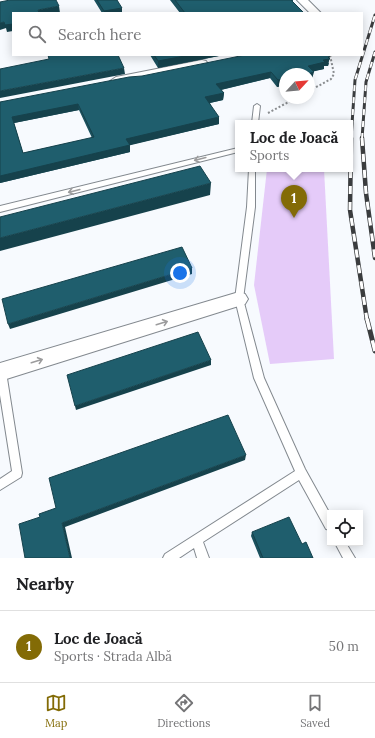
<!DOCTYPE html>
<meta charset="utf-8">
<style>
body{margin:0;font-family:Lora,serif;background:#f2f2f2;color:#202124}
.controls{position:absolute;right:12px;bottom:12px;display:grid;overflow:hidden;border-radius:0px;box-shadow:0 2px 10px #0003}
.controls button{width:36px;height:36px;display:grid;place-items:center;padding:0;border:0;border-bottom:1px solid #e0e0e0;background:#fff;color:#202124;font:20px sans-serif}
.compass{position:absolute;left:279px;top:68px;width:36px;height:36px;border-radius:50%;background:#fff;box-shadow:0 2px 10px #0003;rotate:64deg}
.you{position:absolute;left:180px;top:273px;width:14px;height:14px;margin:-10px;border:3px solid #fff;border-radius:50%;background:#1a73e8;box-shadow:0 0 0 6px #1a73e833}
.badge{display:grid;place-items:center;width:26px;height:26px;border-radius:50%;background:#836b06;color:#fff;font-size:13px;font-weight:700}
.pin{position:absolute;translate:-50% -33px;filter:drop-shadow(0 1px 2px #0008)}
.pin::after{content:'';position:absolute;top:21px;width:14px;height:12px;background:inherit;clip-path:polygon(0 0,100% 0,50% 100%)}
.popup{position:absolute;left:235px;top:120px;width:118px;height:52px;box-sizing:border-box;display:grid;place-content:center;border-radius:0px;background:#fff;filter:drop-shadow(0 1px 3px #0005);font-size:13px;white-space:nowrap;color:#757577}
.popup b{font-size:15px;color:#202124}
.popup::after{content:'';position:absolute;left:50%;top:100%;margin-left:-8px;border:8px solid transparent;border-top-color:#fff}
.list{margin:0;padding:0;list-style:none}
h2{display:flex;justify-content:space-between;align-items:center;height:52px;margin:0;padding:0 16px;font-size:17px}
h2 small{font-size:13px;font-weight:400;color:#757577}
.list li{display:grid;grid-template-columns:26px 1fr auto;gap:12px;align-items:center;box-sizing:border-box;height:72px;padding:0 16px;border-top:1px solid #e0e0e0}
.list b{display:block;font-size:15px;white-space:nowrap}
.list p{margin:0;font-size:13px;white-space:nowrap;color:#757577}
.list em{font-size:13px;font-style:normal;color:#757577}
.icon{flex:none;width:22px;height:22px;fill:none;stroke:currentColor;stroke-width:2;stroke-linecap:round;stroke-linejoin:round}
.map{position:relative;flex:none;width:375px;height:558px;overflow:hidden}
.search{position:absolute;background:#fff;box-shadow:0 2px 10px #0003;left:12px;right:12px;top:12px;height:44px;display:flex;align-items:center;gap:10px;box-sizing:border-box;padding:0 14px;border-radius:0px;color:#757577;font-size:15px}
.sheet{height:124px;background:#fff}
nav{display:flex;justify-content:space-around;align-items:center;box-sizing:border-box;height:56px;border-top:1px solid #e0e0e0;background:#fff;font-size:11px;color:#757577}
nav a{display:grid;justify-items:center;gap:2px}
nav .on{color:#836b06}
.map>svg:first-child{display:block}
.green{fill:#e5cbf9}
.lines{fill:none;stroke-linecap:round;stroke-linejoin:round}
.service-casing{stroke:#83898f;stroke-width:2}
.minor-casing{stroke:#83898f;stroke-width:2}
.path{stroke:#898c8f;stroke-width:2;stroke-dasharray:2 2;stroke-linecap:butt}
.service{fill:#fff;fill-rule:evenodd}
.minor{fill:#fff;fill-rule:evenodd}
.rail-far2-casing{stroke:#3a3c3e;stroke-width:3}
.rail-far1-casing{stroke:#3a3c3e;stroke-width:4.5}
.rail-casing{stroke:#3a3c3e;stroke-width:5}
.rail-far2{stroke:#fff;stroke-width:2;stroke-dasharray:6;stroke-linecap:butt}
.rail-far1{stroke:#fff;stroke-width:3;stroke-dasharray:8;stroke-linecap:butt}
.rail{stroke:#fff;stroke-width:3.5;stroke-dasharray:11;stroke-linecap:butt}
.wall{fill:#1b515e;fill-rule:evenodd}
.shaded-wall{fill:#16424c}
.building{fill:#1f5e6d;stroke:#16424c;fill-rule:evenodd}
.oneway{stroke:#9c9c9d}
</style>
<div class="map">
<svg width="375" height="558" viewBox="0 0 375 558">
<rect width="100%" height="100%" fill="#f7fafe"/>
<!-- green -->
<path class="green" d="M267,169H324L334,359L270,364L254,285Z"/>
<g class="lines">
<defs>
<path id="service" d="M257,104L260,106L258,123H252L254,106Z
M238,148V152L0,212V206Z
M249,169H255V207L243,299L264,378L305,469L330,514V530L326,529L299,480L203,542L209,558H197L194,548L179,558H163L165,554L295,471L254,378L235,299L247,207Z
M0,368L4,369L6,372L22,473L21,477L0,490V479L12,471L0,395Z
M335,543H346L355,558H343Z"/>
<path id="minor" d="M297,0H308L321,13H310Z
M202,60L206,61L208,64L206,67L116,85L110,81L116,77Z
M239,292L245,294L248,299L245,304L0,381V363Z"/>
</defs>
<!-- service casing -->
<use href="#service" class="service-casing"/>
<!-- minor casing -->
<use href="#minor" class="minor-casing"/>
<!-- path -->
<path class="path" d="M309,91L331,79L334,74L330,55
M268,113L296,98"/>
<!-- service -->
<use href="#service" class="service"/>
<!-- minor -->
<use href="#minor" class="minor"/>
<defs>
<path id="rail-far2" d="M351,139L355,80L375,15
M362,139L366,82L375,52"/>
<path id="rail-far1" d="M351,138L350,210L367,320
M362,138L366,193L375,258"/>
<path id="rail" d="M367,319L375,351"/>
</defs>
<!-- rail-far2 casing -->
<use href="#rail-far2" class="rail-far2-casing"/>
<!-- rail-far1 casing -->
<use href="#rail-far1" class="rail-far1-casing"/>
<!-- rail casing -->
<use href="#rail" class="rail-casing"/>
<!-- rail-far2 -->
<use href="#rail-far2" class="rail-far2"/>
<!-- rail-far1 -->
<use href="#rail-far1" class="rail-far1"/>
<!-- rail -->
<use href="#rail" class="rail"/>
</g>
<!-- wall -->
<path class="wall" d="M94,0H117L122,13H102Z
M170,0H293V2L304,13H180Z
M150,55H224L158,68Z
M329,63L328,66H324V69L313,71L312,79L285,74V85L277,87L270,78L221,90L224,93L223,100L210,103L219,124L129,145L130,152L0,183V102ZM79,110L92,138L23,153L14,123Z
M252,532L302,544L313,558H260L251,536Z"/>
<!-- shaded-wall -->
<path class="shaded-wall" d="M59,6L60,13H39L38,10Z
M122,8V13H104V11Z
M4,22L13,24V31L7,32L6,28L0,30V23Z
M190,55H224L158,68V61Z
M330,56L328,66H324V69L307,73L308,66L323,60L328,57Z
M124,68L125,74L0,98V91Z
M271,72L270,78L216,91V84Z
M314,72L312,79L309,80V74Z
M285,79V85L277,87L278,80Z
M224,93L223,100L205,104V97Z
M78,104L79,110L14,123L12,117Z
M219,117V124L127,146L126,139Z
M130,145V152L0,183V176Z
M211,183L210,195L0,251V238Z
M192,268V274L10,329L8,324Z
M211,360V365L76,410L75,406Z
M246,455L245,460L65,527L72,558H70L62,523Z"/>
<!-- building -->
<path class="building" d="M10,0H56L59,6L38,10L39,13H13V24L5,25L4,22L0,23V2Z
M97,0H117L122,8L104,11Z
M175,0H291L304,13H185Z
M48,55H118L124,68L0,91V69L49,59Z
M154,55H190L158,61Z
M245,55H329L330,56L328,57L330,59L323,60L325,62L308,66L314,72L308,74H285V79L278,80L271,72L216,84L224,93L205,97L219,117L126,139L130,145L0,176V102L129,77L142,76ZM78,104L94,137L23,153L12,117Z
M200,166L211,183L0,238V217Z
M182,247L192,268L8,324L2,299Z
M198,332L211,360L75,406L67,375Z
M228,415L246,455L62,523L70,558H25L19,524L40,517L39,514L56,508L49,478Z
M289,517L302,544L306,542L313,558H263L252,532Z"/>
<!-- one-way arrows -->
<defs><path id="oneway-shaft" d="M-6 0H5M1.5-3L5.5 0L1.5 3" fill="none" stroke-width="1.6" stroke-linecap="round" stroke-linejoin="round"/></defs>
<g class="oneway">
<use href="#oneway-shaft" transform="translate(200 159) rotate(166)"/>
<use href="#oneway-shaft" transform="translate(74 191) rotate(166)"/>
<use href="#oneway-shaft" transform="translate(162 323) rotate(-17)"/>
<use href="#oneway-shaft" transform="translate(37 361) rotate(-17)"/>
</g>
</svg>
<div class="controls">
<button><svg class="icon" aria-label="locate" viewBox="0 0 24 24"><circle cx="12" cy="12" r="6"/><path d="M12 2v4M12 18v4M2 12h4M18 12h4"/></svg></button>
</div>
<svg class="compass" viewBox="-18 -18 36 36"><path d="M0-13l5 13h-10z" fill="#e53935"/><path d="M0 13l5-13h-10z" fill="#757577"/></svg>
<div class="you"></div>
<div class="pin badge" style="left:294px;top:218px">1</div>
<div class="popup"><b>Loc de Joacă</b>Sports</div>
<div class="search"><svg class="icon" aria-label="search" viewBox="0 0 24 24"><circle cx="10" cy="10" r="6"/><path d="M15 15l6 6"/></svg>Search here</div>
</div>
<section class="sheet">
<h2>Nearby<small></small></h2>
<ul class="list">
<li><span class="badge">1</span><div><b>Loc de Joacă</b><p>Sports · Strada Albă</p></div><em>50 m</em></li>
</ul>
</section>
<nav>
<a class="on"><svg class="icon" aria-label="map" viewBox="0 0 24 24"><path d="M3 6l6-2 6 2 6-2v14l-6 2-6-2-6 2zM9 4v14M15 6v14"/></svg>Map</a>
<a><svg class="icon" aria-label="directions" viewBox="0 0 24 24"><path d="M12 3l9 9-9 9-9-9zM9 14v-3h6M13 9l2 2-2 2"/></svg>Directions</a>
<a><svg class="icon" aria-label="saved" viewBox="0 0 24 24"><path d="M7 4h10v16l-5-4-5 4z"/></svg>Saved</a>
</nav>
